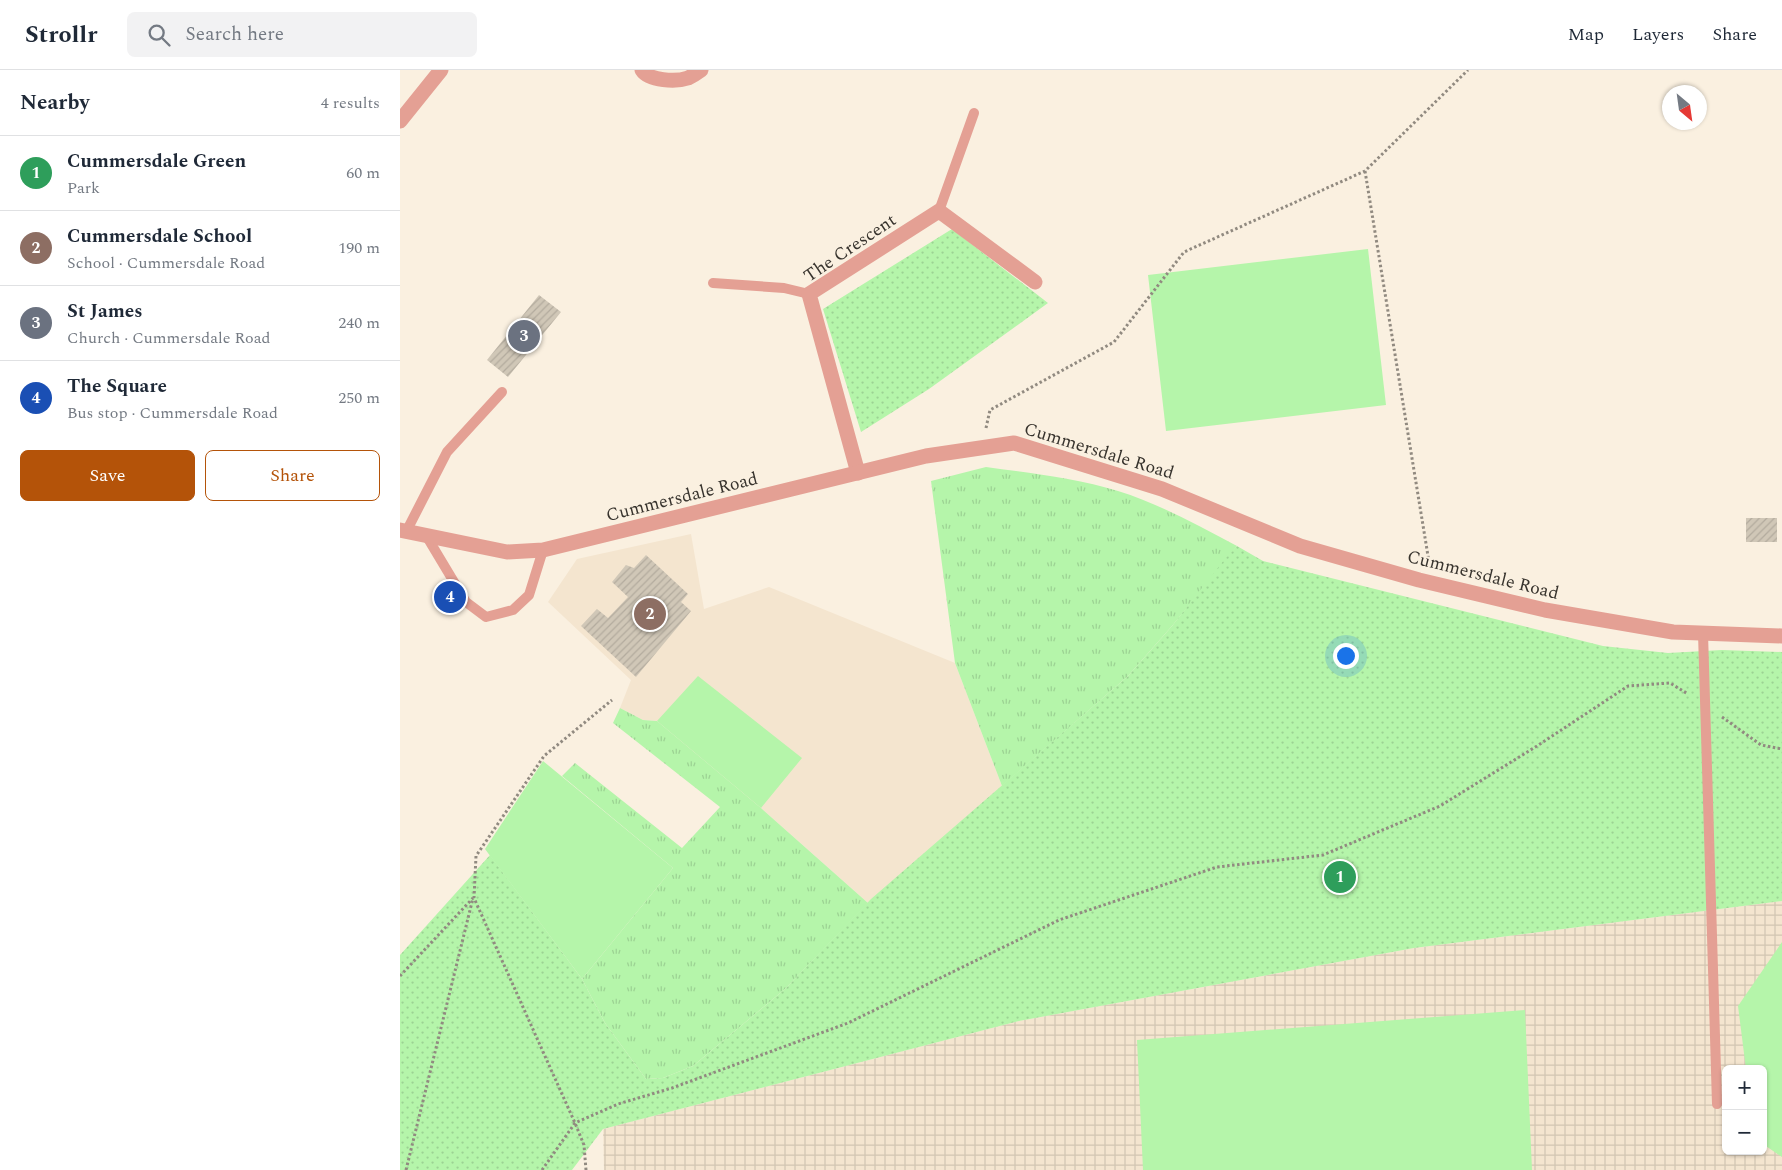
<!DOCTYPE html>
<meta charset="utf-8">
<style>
body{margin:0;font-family:Spectral,serif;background:#f2f2f3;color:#1f2937}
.controls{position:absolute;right:15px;bottom:15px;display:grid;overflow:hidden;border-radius:8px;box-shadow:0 1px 4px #0004}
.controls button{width:45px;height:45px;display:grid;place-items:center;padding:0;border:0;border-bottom:1px solid #e0e1e3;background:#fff;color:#1f2937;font:25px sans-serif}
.compass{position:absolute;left:1262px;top:15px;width:45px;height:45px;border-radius:50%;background:#fff;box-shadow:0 1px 4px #0004;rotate:151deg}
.you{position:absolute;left:945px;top:585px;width:18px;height:18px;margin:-12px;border:4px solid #fff;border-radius:50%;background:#1a73e8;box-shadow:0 0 0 8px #1a73e833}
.badge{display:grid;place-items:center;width:32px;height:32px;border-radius:50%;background:#b45309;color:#fff;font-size:16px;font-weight:700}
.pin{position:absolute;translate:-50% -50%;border:2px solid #fff;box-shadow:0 1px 5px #0006}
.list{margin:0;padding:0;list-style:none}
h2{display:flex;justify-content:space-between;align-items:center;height:65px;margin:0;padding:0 20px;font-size:21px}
h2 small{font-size:16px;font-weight:400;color:#747a83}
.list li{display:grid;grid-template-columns:32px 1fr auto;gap:15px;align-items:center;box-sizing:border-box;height:75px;padding:0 20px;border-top:1px solid #e0e1e3}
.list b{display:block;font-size:19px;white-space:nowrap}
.list p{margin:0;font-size:16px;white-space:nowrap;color:#747a83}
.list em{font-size:16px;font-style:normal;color:#747a83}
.actions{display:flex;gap:10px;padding:15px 20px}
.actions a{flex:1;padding:11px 0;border:1px solid #b45309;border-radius:8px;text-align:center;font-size:18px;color:#b45309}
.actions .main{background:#b45309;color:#fff}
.icon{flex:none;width:28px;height:28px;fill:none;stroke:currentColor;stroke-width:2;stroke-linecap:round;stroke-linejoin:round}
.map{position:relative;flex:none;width:1382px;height:1100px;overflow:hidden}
header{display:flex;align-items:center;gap:30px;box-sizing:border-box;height:70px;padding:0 25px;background:#fff;border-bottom:1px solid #e0e1e3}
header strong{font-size:24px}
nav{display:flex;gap:28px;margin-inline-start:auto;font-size:18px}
.search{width:350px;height:45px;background:#f2f2f3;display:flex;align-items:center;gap:12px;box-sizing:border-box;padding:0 18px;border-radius:8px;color:#747a83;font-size:19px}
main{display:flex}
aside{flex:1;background:#fff}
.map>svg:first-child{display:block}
.built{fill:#f4e5cf}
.industrial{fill:url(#industrial-grid);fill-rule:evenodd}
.grass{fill:url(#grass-tufts)}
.park{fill:url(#park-dots)}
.garden{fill:#b5f5aa}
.building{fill:url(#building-hatch)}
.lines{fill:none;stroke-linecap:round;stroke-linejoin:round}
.path{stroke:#918a80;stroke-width:3;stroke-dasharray:2.5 2.5;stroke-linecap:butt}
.service{stroke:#e4a094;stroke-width:10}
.minor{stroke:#e4a094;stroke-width:15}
.tertiary{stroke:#e4a094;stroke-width:15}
.labels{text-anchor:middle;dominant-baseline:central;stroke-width:4;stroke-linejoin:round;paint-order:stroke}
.street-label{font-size:18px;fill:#37332d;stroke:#faf0e0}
</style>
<header>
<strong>Strollr</strong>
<div class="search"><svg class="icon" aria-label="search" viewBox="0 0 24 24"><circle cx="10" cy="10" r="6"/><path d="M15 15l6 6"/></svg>Search here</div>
<nav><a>Map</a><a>Layers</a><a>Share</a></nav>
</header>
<main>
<aside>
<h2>Nearby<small>4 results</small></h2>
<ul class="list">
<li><span class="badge" style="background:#2e9e5b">1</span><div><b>Cummersdale Green</b><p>Park</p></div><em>60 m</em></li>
<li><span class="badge" style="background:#8d6e63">2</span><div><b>Cummersdale School</b><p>School · Cummersdale Road</p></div><em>190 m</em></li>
<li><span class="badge" style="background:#6b7280">3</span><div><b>St James</b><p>Church · Cummersdale Road</p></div><em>240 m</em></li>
<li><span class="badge" style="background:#1a4fb4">4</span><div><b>The Square</b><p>Bus stop · Cummersdale Road</p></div><em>250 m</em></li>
</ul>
<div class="actions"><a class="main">Save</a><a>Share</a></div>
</aside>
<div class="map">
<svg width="1382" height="1100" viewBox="0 0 1382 1100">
<defs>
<pattern id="industrial-grid" width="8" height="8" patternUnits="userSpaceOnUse" patternTransform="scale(1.25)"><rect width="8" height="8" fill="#f4e5cf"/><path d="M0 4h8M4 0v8" fill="none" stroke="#d2c5b2"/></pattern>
<pattern id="grass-tufts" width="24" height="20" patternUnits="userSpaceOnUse" patternTransform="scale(1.25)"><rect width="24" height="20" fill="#b5f5aa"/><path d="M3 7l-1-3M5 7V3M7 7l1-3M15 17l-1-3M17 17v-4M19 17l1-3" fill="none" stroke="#9cd293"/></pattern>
<pattern id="park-dots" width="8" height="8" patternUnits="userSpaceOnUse" patternTransform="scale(1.25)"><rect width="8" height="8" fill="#b5f5aa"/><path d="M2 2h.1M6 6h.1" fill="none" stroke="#9cd293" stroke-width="1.8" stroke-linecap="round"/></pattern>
<pattern id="building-hatch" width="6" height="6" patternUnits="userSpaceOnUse" patternTransform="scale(1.25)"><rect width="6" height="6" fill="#d0c7b7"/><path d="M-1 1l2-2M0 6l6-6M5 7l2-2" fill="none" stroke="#b3ab9e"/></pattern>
</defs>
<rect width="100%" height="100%" fill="#faf0e0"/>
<!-- built -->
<path class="built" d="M291,464L304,539L369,517L555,593L602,716L468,833L361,738L257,651L243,650L220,638L231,610L148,532L177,489Z"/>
<!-- industrial -->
<path class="industrial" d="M1382,831V1100H204L203,1059L619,951L1014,878ZM1326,999H1363V1081H1326Z"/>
<!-- grass -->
<path class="grass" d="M586,397C630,403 676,408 718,421C760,434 799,456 837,476L772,556L728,606L602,716L555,593L531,411Z
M220,638L243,650L257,651L361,738L468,833L385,919L293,996L263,1008L246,1009L205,953L182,909L273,798L162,706L175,693L282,778L320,737L213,653Z"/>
<!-- park -->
<path class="park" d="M552,159L648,233L529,319L461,362L423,239Z
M837,476L863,491L1203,576L1268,583L1322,580L1382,582V831L1014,878L619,951L203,1059L172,1100H0V885L90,785L182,909L205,953L246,1009L263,1008L293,996L385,919L471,829L728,606L772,556L824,490Z"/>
<!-- garden -->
<path class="garden" d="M968,179L986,335L766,361L748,205Z
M298,606L402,688L361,738L257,651Z
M143,691L273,798L182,909L85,779Z
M1382,872V1087L1363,1074V999H1346L1338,936Z
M1125,940L1132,1100H743L737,970Z"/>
<!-- building -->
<path class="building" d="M139,225L161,242L108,307L87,290Z
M1346,448H1377V472H1346Z
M246,485L288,524L281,532L291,541L236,607L181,556L197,539L208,548L228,527L212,512L226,495L234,498Z"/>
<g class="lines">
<!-- path -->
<path class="path" d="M965,101L1029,492
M586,358L590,340L714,272L784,182L965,101L1068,0
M1322,647L1361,675L1382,679
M0,906L73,828
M6,1100L73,828
M142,1100L175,1053L218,1034L272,1018L448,953L659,850L817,797L923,785L1040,736L1137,676L1228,616L1270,613L1288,624
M186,1100L184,1075L175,1053L74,828L76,786L144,686L212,630"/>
<!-- service -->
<path class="service" d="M539,141L574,43
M313,213L384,218L409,224
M6,462L47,382L102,322
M27,467L66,532L86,547L113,540L129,525L143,480
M1303,563L1317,1034"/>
<!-- minor -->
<path class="minor" d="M242,0C249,11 276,12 288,8C292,6 297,3 301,0
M0,51L41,0
M458,403L409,224L539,141L635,212"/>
<!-- tertiary -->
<path class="tertiary" d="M0,460L107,482L143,480L526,386L614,373L762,419L900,476L1019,510L1145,540L1273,562L1382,566"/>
</g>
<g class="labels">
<!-- street labels -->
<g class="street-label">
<text transform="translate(450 178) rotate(-34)">The Crescent</text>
<text transform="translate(699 381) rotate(17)">Cummersdale Road</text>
<text transform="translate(282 427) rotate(-14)">Cummersdale Road</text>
<text transform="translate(1083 505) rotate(14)">Cummersdale Road</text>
</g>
</g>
</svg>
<div class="controls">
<button>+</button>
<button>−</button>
</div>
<svg class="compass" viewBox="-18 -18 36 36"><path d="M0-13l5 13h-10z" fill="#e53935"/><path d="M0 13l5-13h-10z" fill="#747a83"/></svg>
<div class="you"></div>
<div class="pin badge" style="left:940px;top:807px;background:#2e9e5b">1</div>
<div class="pin badge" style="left:250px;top:544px;background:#8d6e63">2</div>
<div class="pin badge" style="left:124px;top:266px;background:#6b7280">3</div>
<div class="pin badge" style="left:50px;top:527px;background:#1a4fb4">4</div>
</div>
</main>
